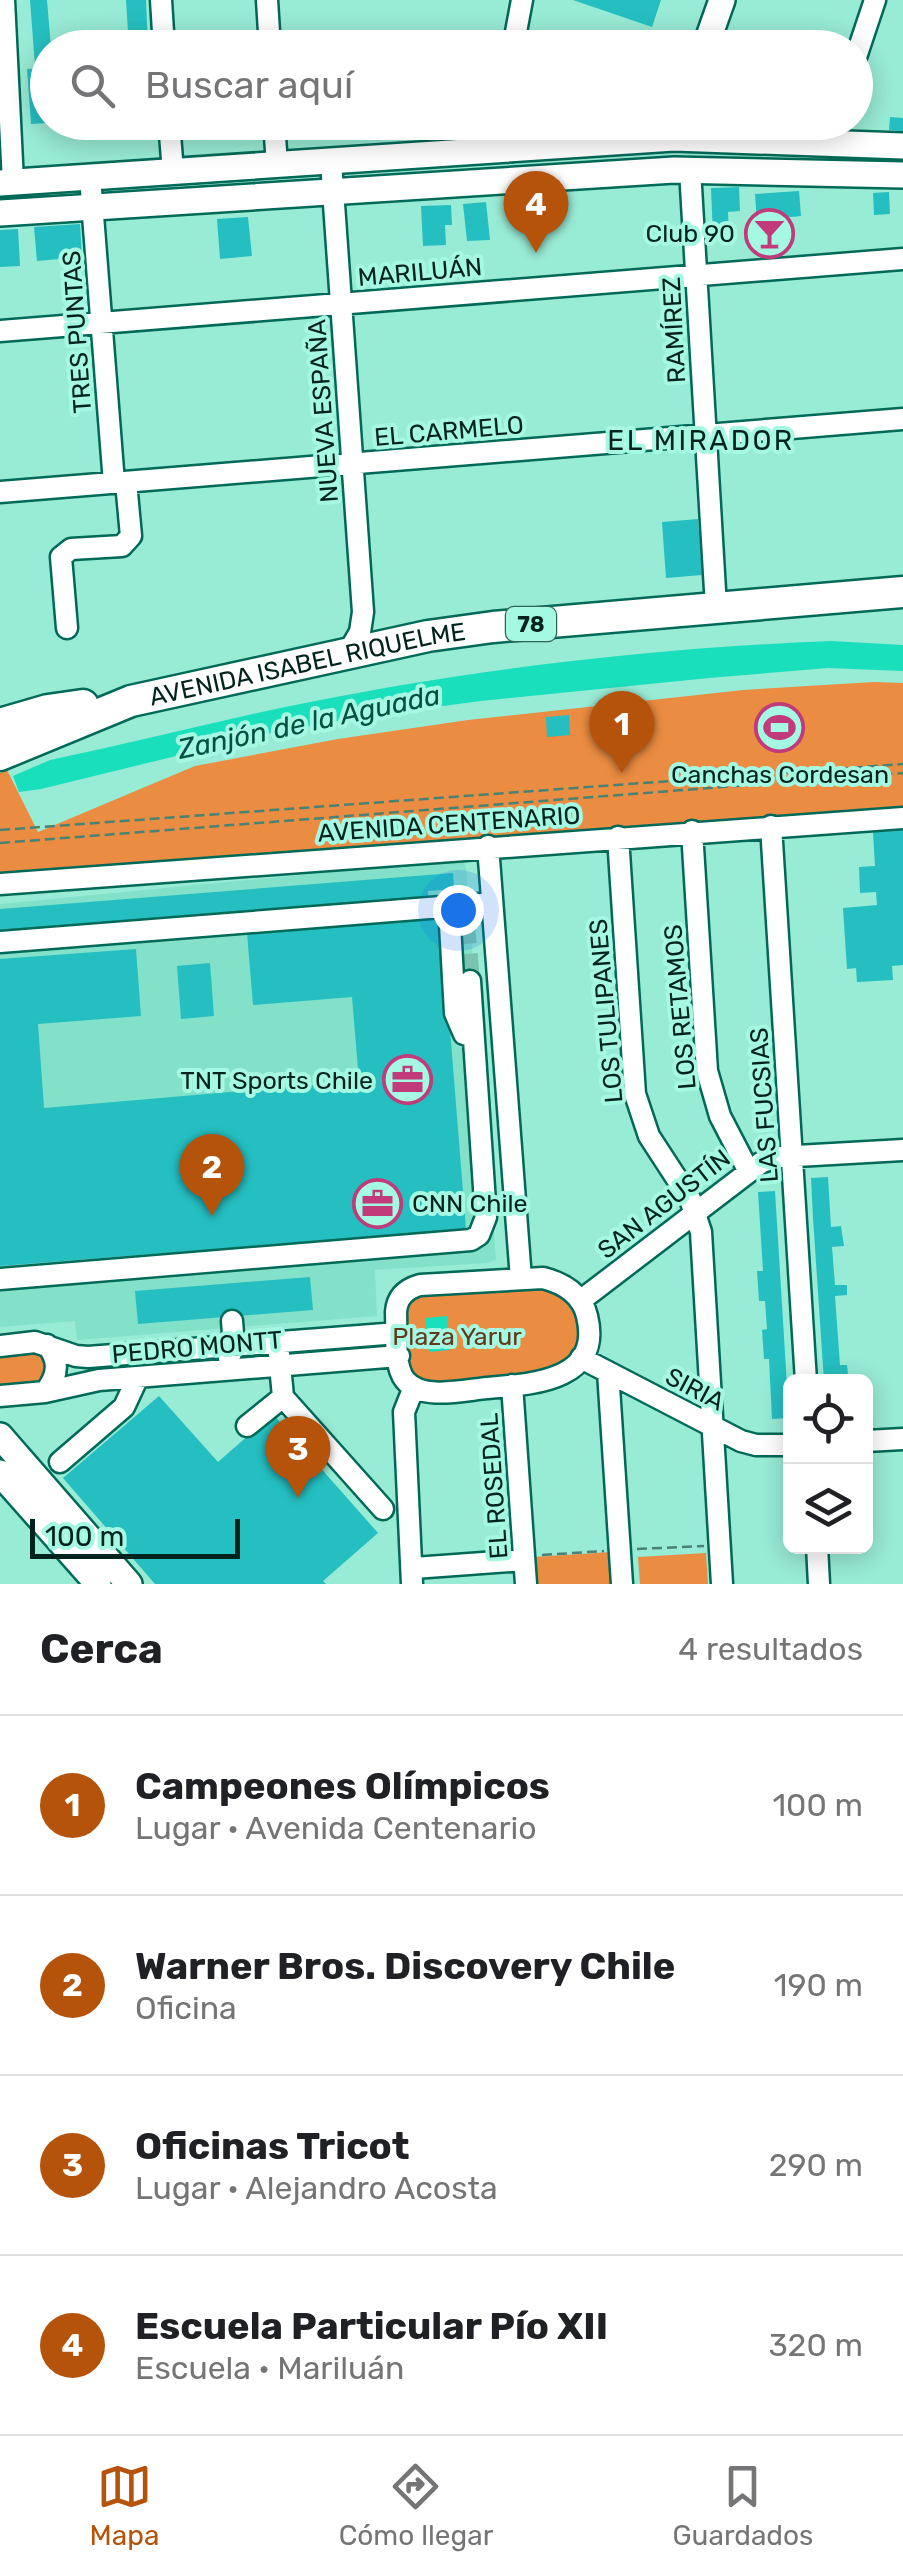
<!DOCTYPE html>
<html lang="es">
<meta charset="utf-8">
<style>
body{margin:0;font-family:Rubik,sans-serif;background:#f2f2f2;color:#202124}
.controls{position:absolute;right:30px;bottom:30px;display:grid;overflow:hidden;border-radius:15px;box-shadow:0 5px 25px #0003}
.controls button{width:90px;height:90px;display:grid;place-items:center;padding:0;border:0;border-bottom:2px solid #e0e0e0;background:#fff;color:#202124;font:50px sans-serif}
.scale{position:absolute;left:30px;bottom:25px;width:210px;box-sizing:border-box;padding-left:10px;border:5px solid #00241d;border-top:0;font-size:28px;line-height:35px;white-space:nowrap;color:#00241d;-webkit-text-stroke:8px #a5f8e2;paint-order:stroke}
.you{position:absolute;left:458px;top:910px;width:35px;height:35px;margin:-25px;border:8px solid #fff;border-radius:50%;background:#1a73e8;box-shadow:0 0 0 15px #1a73e833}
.badge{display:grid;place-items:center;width:65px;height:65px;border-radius:50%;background:#b45309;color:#fff;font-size:32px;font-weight:700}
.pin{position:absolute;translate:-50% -82px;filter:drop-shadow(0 2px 5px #0008)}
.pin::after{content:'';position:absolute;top:52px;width:35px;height:30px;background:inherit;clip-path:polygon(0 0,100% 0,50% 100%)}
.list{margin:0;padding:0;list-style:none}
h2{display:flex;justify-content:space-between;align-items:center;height:130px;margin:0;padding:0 40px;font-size:42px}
h2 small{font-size:32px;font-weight:400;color:#757577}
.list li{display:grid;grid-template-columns:65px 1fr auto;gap:30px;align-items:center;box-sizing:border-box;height:180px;padding:0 40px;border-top:2px solid #e0e0e0}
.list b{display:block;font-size:38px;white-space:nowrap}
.list p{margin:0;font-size:32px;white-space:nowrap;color:#757577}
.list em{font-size:32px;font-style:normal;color:#757577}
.icon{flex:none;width:55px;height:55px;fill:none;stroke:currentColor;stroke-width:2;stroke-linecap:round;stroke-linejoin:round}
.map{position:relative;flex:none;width:903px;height:1584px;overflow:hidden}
.search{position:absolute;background:#fff;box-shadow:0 5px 25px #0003;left:30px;right:30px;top:30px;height:110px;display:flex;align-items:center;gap:25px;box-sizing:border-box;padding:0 35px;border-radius:55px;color:#757577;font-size:38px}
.sheet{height:850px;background:#fff}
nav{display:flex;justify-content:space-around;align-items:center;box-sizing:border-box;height:140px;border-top:2px solid #e0e0e0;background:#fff;font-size:28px;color:#757577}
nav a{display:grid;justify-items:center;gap:5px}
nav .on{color:#b45309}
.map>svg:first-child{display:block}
.built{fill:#83e1ca}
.green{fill:#ea8c41}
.water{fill:#1adfbc}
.building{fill:#25bfc1}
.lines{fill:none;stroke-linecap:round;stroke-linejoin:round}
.minor-tunnel{stroke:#7ac3b0;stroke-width:20;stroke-dasharray:20 10;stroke-linecap:butt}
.minor-casing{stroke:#006957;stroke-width:25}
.major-casing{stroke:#006957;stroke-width:30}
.highway-casing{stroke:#006957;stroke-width:35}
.path{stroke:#488274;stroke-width:2.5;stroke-dasharray:10 5;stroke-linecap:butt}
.minor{stroke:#fff;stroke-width:20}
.major{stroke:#fff;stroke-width:25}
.highway{stroke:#fff;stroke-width:30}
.labels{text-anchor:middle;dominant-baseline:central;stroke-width:8;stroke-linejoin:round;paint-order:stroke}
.shield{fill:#a5f8e2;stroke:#326458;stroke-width:2.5}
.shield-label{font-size:22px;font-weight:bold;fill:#00241d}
.poi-label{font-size:25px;fill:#00241d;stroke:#a5f8e2;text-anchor:end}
.street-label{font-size:25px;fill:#00241d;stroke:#a5f8e2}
.park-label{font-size:25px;fill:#61391b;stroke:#a5f8e2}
.neighbourhood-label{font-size:28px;letter-spacing:2.5px;fill:#00241d;stroke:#a5f8e2}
.water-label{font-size:28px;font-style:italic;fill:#025042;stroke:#a5f8e2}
</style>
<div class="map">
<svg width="903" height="1584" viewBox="0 0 903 1584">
<rect width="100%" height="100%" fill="#98ebd5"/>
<!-- built -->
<path class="built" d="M456,860L464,862L466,869L496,1260L487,1263L375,1270L377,1316L77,1340L75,1321L0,1327V904Z"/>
<!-- green -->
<path class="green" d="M874,682L903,683V808L0,874V773L7,770L38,832L195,766L338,739L468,720L743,690Z
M546,1285C583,1298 584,1326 572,1358L544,1374L435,1384C401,1381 404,1357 404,1329C404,1322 403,1311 406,1305C410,1296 418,1294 426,1291Z
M38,1347L50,1358L41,1384L0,1389V1351Z
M612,1552L614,1584H535L533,1557Z
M706,1553L708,1584H640L638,1557Z"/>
<!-- water -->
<path class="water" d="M831,641L903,645V671L828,668L709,678L481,701L360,717L266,734L41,789L19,792L13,776L50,760C132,743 213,722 295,705C471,669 652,648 831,641Z
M447,1316L449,1350L429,1352L425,1318Z"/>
<!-- building -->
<path class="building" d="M30,0H47L51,48H48V65L35,66Z
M126,0H146L148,48H129Z
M573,0H661L652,27Z
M45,68L48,123L31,124L27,69Z
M890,117L903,118V131L889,130Z
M739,187L740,211L728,212L729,236L713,237L711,188Z
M799,191L801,216L781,218L783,249L759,251L755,194Z
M889,192L890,214L874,215L873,193Z
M486,202L490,240L467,241L463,204Z
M451,205L452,225H445L446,245L423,246L421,206Z
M248,217L252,256L220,259L217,219Z
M80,224L82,257L37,261L34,227Z
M18,229L20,266L0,267V230Z
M698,519L702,575L666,578L662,522Z
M569,715L570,735L547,737L546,717Z
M903,830V965L892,966L893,980L857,982L856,968L847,969L843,908L877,905L876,892L860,893L859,867L875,866L873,832Z
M453,873L454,889L428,891L429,906L0,937V909Z
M441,917L466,1229L0,1266V959L136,949L141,1016L38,1024L44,1108L359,1081L352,997L253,1005L247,933Z
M210,963L214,1016L181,1019L177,966Z
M828,1177L831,1227L841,1226L844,1246L832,1247L835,1285H847V1295L835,1296L840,1365H847L848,1374L841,1375V1381H824L813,1218L811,1178Z
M775,1191L789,1418L772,1419L769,1359H764L762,1330L767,1329L765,1301H759L757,1271H763L758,1192Z
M310,1277L313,1310L138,1324L135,1291Z
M159,1396L218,1462L273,1414L378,1533L323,1581L326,1584H155L63,1478Z"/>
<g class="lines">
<!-- minor-tunnel -->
<path class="minor-tunnel" d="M465,924L470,981"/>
<defs>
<path id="minor" d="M4,0L13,182
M161,0L164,48
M267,0L270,48
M513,48L522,0
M856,57L875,0
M169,122L173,172
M274,122L277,165
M509,122L512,151
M834,144L837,122
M331,162L363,612L360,632L348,653
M690,170L716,607
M90,177L114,483
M0,331L903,259
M0,492L903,419
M67,628L61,557L71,549L122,546L131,536L126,482
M771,826L806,1381
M692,831L707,1071L720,1116L748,1170
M618,837L635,1094L649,1136L690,1199L701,1232L722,1584
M488,846L521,1279
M0,884L903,818
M449,907L455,1013L464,1034L473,1037
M0,942L492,903
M543,1278C563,1283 582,1294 587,1316C603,1382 530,1384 487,1388C464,1390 422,1401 405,1380C393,1365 397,1330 396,1312C397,1297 406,1289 420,1285Z
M0,1279L471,1240L479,1235L486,1217L470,981
M580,1301L762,1162L779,1157L903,1150
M0,1346L35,1342L76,1356L88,1357L398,1333
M279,1354L283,1397L383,1509
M229,1358L234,1346L232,1321
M581,1358L741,1441L756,1445H790
M608,1372L622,1584
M512,1385L526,1584
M45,1392C58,1376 60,1361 47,1345
M0,1396L45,1392L99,1380L399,1356
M247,1426L283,1397
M866,1441L903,1439
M60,1462L124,1407L138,1377
M817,1546L819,1584
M414,1568L524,1560
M412,1584L404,1412L414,1387"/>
<path id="major" d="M705,48L722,0
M0,183L674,138L903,146
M0,213L674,170L903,175
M0,1436L129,1584
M0,1473L98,1584"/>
<g id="highway">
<path d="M0,724L48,710L83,705"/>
<path id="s1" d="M0,755L131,701L428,636L493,627L903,592"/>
</g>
</defs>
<!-- minor casing -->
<use href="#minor" class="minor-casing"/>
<!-- major casing -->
<use href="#major" class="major-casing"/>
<!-- highway casing -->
<use href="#highway" class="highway-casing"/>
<!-- path -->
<path class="path" d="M0,830L903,764
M0,843L903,773
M637,1549L704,1546
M542,1555L604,1551"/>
<!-- minor -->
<use href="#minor" class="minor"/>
<!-- major -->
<use href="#major" class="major"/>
<!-- highway -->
<use href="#highway" class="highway"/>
</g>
<!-- icons -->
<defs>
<symbol id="bar-ring" viewBox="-11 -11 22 22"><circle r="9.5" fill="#a5f8e2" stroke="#c13a7a" stroke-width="1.5"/><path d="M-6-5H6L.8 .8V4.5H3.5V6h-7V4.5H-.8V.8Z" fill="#c13a7a"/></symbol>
<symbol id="stadium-ring" viewBox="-11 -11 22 22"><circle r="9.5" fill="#a5f8e2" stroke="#c13a7a" stroke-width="1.5"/><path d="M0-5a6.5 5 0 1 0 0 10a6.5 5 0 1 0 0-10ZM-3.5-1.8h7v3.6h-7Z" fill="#c13a7a"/></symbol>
<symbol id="office-ring" viewBox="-11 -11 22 22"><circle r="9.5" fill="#a5f8e2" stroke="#c13a7a" stroke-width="1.5"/><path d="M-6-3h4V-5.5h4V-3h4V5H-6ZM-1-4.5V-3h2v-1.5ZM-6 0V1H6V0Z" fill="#c13a7a"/></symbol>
</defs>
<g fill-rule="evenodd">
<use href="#bar-ring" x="742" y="206" width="55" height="55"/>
<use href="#stadium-ring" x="752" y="700" width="55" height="55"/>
<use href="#office-ring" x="380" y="1052" width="55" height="55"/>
<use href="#office-ring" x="350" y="1176" width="55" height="55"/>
</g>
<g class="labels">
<!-- shield labels -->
<rect class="shield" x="506" y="607" width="50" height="34" rx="8"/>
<g class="shield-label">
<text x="531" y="624">78</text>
</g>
<!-- poi labels -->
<g class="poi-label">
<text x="735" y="233">Club 90</text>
<text x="780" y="774" text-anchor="middle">Canchas Cordesan</text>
<text x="373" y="1080">TNT Sports Chile</text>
<text x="412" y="1203" text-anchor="start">CNN Chile</text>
</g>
<!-- street labels -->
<g class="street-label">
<text transform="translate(420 272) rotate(-5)">MARILUÁN</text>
<text transform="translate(674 330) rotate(-93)">RAMÍREZ</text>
<text transform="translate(77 332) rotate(-94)">TRES PUNTAS</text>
<text transform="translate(323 411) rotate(-94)">NUEVA ESPAÑA</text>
<text transform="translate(449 431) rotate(-5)">EL CARMELO</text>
<text stroke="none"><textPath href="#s1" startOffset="322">AVENIDA ISABEL RIQUELME</textPath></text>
<text transform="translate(449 824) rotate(-4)">AVENIDA CENTENARIO</text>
<text transform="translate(680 1007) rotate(-95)">LOS RETAMOS</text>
<text transform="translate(606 1011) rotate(-95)">LOS TULIPANES</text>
<text transform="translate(764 1105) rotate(-94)">LAS FUCSIAS</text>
<text transform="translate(664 1204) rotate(-38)">SAN AGUSTÍN</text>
<text transform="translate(197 1347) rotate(-5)">PEDRO MONTT</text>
<text transform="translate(695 1389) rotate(28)">SIRIA</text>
<text transform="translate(494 1486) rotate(-94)">EL ROSEDAL</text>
</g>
<!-- park labels -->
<g class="park-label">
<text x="457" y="1336">Plaza Yarur</text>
</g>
<!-- neighbourhood labels -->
<g class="neighbourhood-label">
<text x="701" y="440">EL MIRADOR</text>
</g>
<!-- water labels -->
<g class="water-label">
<text transform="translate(309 722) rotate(-12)">Zanjón de la Aguada</text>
</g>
</g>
</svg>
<div class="controls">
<button><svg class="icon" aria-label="locate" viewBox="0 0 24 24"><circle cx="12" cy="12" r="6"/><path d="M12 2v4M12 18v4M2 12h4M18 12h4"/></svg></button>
<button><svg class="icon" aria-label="layers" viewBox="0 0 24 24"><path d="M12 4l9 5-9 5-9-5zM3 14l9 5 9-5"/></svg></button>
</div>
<div class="scale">100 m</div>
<div class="you"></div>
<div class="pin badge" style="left:622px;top:773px">1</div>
<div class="pin badge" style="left:212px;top:1216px">2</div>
<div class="pin badge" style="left:298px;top:1498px">3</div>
<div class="pin badge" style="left:536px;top:253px">4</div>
<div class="search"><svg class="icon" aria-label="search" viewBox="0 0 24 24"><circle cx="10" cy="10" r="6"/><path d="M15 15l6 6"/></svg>Buscar aquí</div>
</div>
<section class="sheet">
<h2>Cerca<small>4 resultados</small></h2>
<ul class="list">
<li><span class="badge">1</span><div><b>Campeones Olímpicos</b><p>Lugar · Avenida Centenario</p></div><em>100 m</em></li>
<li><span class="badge">2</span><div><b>Warner Bros. Discovery Chile</b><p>Oficina</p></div><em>190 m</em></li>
<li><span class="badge">3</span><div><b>Oficinas Tricot</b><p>Lugar · Alejandro Acosta</p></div><em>290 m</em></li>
<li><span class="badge">4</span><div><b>Escuela Particular Pío XII</b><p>Escuela · Mariluán</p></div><em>320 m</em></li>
</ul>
</section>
<nav>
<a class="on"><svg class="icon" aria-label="map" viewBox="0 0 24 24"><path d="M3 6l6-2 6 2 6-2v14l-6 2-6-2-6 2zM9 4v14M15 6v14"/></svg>Mapa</a>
<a><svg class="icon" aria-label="directions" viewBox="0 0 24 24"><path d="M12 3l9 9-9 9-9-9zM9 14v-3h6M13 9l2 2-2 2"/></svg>Cómo llegar</a>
<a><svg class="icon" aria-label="saved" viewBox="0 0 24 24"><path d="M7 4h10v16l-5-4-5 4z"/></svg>Guardados</a>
</nav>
